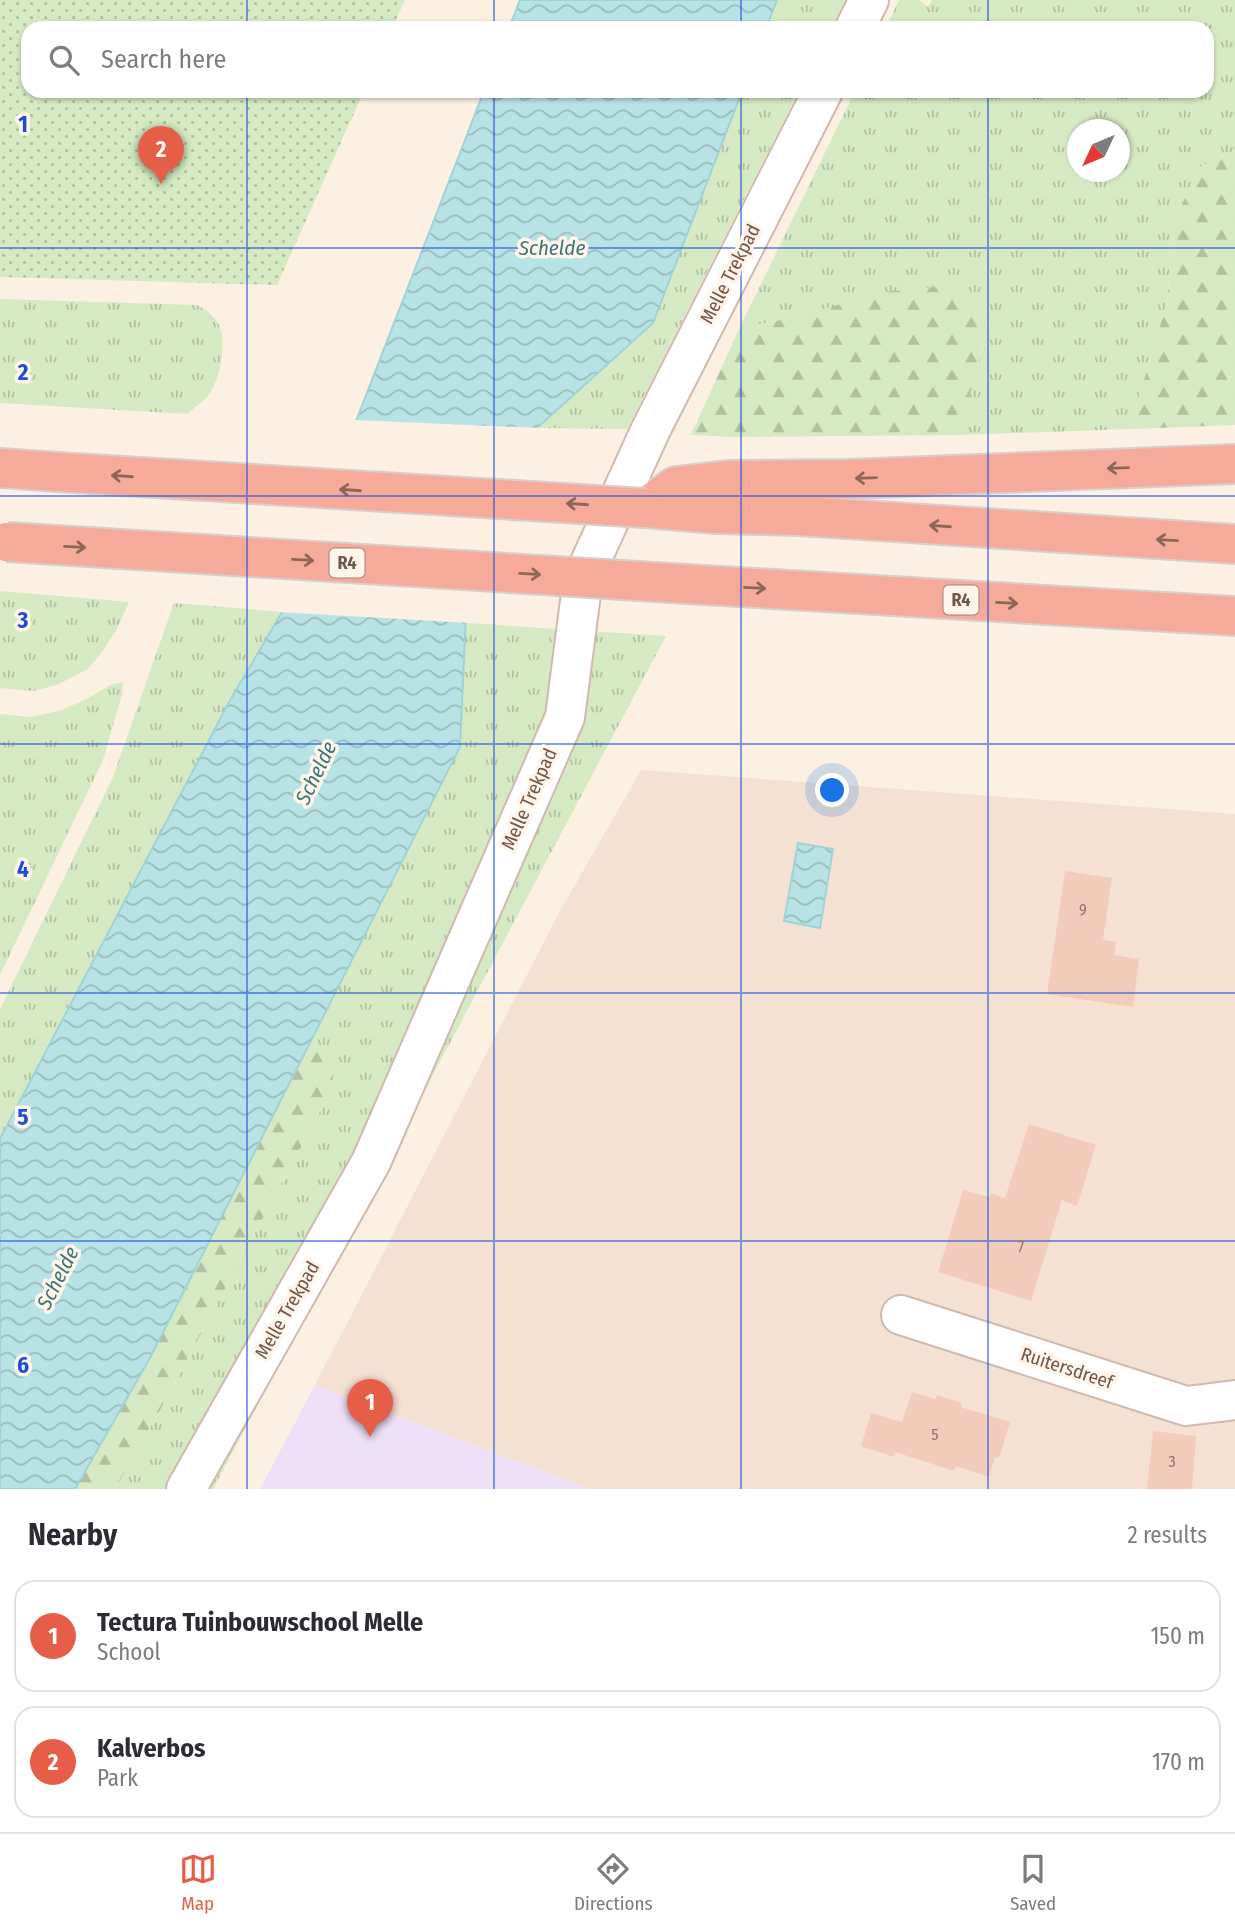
<!DOCTYPE html>
<style>
body{margin:0;font-family:"Fira Sans Condensed",sans-serif;background:#f7f7f7;color:#2b2b33}
.compass{position:absolute;left:1067px;top:119px;width:63px;height:63px;border-radius:50%;background:#fff;box-shadow:0 2px 5px #0004;rotate:226deg}
.you{position:absolute;left:833px;top:791px;width:24px;height:24px;margin:-18px;border:5px solid #fff;border-radius:50%;background:#1a73e8;box-shadow:0 0 0 10px #1a73e833}
.badge{display:grid;place-items:center;width:46px;height:46px;border-radius:50%;background:#e65e48;color:#fff;font-size:23px;font-weight:700}
.pin{position:absolute;translate:-50% -58px;filter:drop-shadow(0 2px 4px #0008)}
.pin::after{content:'';position:absolute;top:37px;width:24px;height:21px;background:inherit;clip-path:polygon(0 0,100% 0,50% 100%)}
.list{margin:0;padding:0;list-style:none}
h2{display:flex;justify-content:space-between;align-items:center;height:91px;margin:0;padding:0 28px;font-size:30px}
h2 small{font-size:23px;font-weight:400;color:#7c7c81}
.list li{display:grid;grid-template-columns:46px 1fr auto;gap:21px;align-items:center;box-sizing:border-box;height:112px;margin:0 14px 14px;padding:0 14px;border:2px solid #e1e1e2;border-radius:21px}
.list b{display:block;font-size:26px;white-space:nowrap}
.list p{margin:0;font-size:23px;white-space:nowrap;color:#7c7c81}
.list em{font-size:23px;font-style:normal;color:#7c7c81}
.icon{flex:none;width:38px;height:38px;fill:none;stroke:currentColor;stroke-width:2;stroke-linecap:round;stroke-linejoin:round}
.map{position:relative;flex:none;width:1235px;height:1489px;overflow:hidden}
.search{position:absolute;background:#fff;box-shadow:0 2px 5px #0004;left:21px;right:21px;top:21px;height:77px;display:flex;align-items:center;gap:18px;box-sizing:border-box;padding:0 24px;border-radius:21px;color:#7c7c81;font-size:26px}
.sheet{height:343px;background:#fff}
nav{display:flex;justify-content:space-around;align-items:center;box-sizing:border-box;height:98px;border-top:2px solid #e1e1e2;background:#fff;font-size:19px;color:#7c7c81}
nav a{display:grid;justify-items:center;gap:4px}
nav .on{color:#e65e48}
.map>svg:first-child{display:block}
.residential{fill:#f4e1d2}
.education{fill:#ede0f8}
.grass{fill:url(#grass-tufts);fill-rule:evenodd}
.forest{fill:url(#forest-firs)}
.park{fill:url(#park-dots)}
.water{fill:url(#water-waves);stroke:#9ed3d7;stroke-width:2}
.pier{fill:#fcf0e3}
.building{fill:#f2ccbb}
.lines{fill:none;stroke-linecap:round;stroke-linejoin:round}
.minor-casing{stroke:#d0b9ad;stroke-width:42}
.highway-casing{stroke:#d8cfcc;stroke-width:42}
.minor{stroke:#fff;stroke-width:38}
.highway{stroke:#f6aa9a;stroke-width:38}
.highway-bridge-casing{stroke:#d8cfcc;stroke-width:42;stroke-linecap:butt}
.highway-bridge{stroke:#f6aa9a;stroke-width:38}
.oneway{stroke:#8e6659}
.grid{fill:none;stroke:#1d4ed8;stroke-width:2;stroke-opacity:0.55}
.labels{text-anchor:middle;dominant-baseline:central;stroke-width:7;stroke-linejoin:round;paint-order:stroke}
.number-label{font-size:16px;fill:#947366}
.shield{fill:#fff5ea;stroke:#9e8579;stroke-width:2}
.shield-label{font-size:18px;font-weight:bold;fill:#745549}
.street-label{font-size:19px;fill:#745549;stroke:#fff5ea}
.water-label{font-size:21px;font-style:italic;fill:#3d757a;stroke:#fff5ea}
.grid-label{font-size:23px;text-anchor:middle;font-weight:bold;fill:#1d4ed8;stroke:#fff5ea;stroke-width:7;stroke-linejoin:round;paint-order:stroke}
</style>
<div class="map">
<svg width="1235" height="1489" viewBox="0 0 1235 1489">
<defs>
<pattern id="grass-tufts" width="24" height="20" patternUnits="userSpaceOnUse" patternTransform="scale(1.75)"><rect width="24" height="20" fill="#d5eac2"/><path d="M3 7l-1-3M5 7V3M7 7l1-3M15 17l-1-3M17 17v-4M19 17l1-3" fill="none" stroke="#b1c0a0"/></pattern>
<pattern id="forest-firs" width="22" height="20" patternUnits="userSpaceOnUse" patternTransform="scale(1.75)"><rect width="22" height="20" fill="#d5eac2"/><path d="M5 1l3.5 6h-7zM16 11l3.5 6h-7z" fill="#b1c0a0"/></pattern>
<pattern id="park-dots" width="8" height="8" patternUnits="userSpaceOnUse" patternTransform="scale(1.75)"><rect width="8" height="8" fill="#d5eac2"/><path d="M2 2h.1M6 6h.1" fill="none" stroke="#b1c0a0" stroke-width="1.8" stroke-linecap="round"/></pattern>
<pattern id="water-waves" width="16" height="10" patternUnits="userSpaceOnUse" patternTransform="scale(1.75)"><rect width="16" height="10" fill="#b8e3e6"/><path d="M0 5q4-4 8 0t8 0" fill="none" stroke="#9abbbc"/></pattern>
</defs>
<rect width="100%" height="100%" fill="#fcf0e3"/>
<!-- residential -->
<path class="residential" d="M641,770L1235,814V1489H590L315,1385L560,911Z"/>
<!-- education -->
<path class="education" d="M315,1385L590,1489H260Z"/>
<!-- grass -->
<path class="grass" d="M777,0H846L831,28H766Z
M899,0H919L928,7L932,0H1235V150L1200,167L1174,221L1167,302L1139,397L1133,429L960,435L990,318L803,315L739,329L855,91H1207V28H886ZM1078,130H1120V172H1078Z
M742,91H799L627,429L537,428L653,323Z
M0,299L197,305C205,309 213,315 218,323C228,341 220,380 208,396C202,403 193,408 187,414L0,403Z
M0,591L129,602L117,629L102,652L88,669L57,685L33,691L0,688Z
M174,603L282,612L228,704L0,1139V1009L113,777Z
M466,623L666,636L213,1489H115L158,1414L333,1087L332,1060L311,1042L460,747Z
M123,682L122,694L103,760L0,975V714L30,717L59,711L87,699L110,685Z"/>
<!-- forest -->
<path class="forest" d="M1235,150V425L1133,429L1139,397L1167,302L1174,221L1200,167Z
M958,285L990,317L960,435L733,437L691,435L739,329L803,315L883,292Z
M311,1042L333,1060V1087L158,1414L115,1489H75L151,1356Z"/>
<!-- park -->
<path class="park" d="M0,0H405L392,28H28V91H364L277,285L0,277Z"/>
<!-- water -->
<path class="water" d="M520,0H777L766,28H509Z
M484,91H742L653,323L537,428L466,614L460,747L151,1356L75,1489H0V1139L228,704L282,612Z
M798,843L833,849L820,928L784,921Z"/>
<!-- pier -->
<path class="pier" d="M353,420L542,428L469,615L470,623L278,612Z"/>
<!-- building -->
<path class="building" d="M1065,871L1112,878L1103,940L1116,942L1114,955L1139,959L1133,1007L1047,994Z
M1029,1124L1096,1145L1077,1206L1062,1200L1031,1301L938,1272L963,1190L990,1197L991,1193L1005,1198Z
M912,1392L936,1399L937,1395L962,1403L961,1407L1010,1422L999,1458L995,1457L989,1477L956,1466L954,1471L895,1452L894,1457L861,1446L871,1413L902,1422Z
M1153,1431L1196,1436L1192,1489H1147Z"/>
<g class="lines">
<defs>
<path id="minor" d="M855,28L869,0
M901,1315L1186,1406L1235,1400
M186,1489L371,1162L565,717L583,578L651,429L823,91"/>
<path id="highway" d="M0,468L58,472
M645,508L676,486L728,480L848,479L1235,464
M645,508L716,514L800,516L1235,544
M687,584L1235,616"/>
</defs>
<!-- minor casing -->
<use href="#minor" class="minor-casing"/>
<!-- highway casing -->
<use href="#highway" class="highway-casing"/>
<!-- minor -->
<use href="#minor" class="minor"/>
<!-- highway -->
<use href="#highway" class="highway"/>
<defs>
<path id="highway-bridge" d="M58,472L645,508
M7,542L687,584"/>
</defs>
<!-- highway-bridge casing -->
<use href="#highway-bridge" class="highway-bridge-casing"/>
<!-- highway-bridge -->
<use href="#highway-bridge" class="highway-bridge"/>
</g>
<!-- one-way arrows -->
<defs><path id="oneway-shaft" d="M-6 0H5M1.5-3L5.5 0L1.5 3" fill="none" stroke-width="1.6" stroke-linecap="round" stroke-linejoin="round" transform="scale(1.75)"/></defs>
<g class="oneway">
<use href="#oneway-shaft" transform="translate(1118 468) rotate(178)"/>
<use href="#oneway-shaft" transform="translate(122 476) rotate(-176)"/>
<use href="#oneway-shaft" transform="translate(866 478) rotate(178)"/>
<use href="#oneway-shaft" transform="translate(350 490) rotate(-176)"/>
<use href="#oneway-shaft" transform="translate(577 504) rotate(-176)"/>
<use href="#oneway-shaft" transform="translate(940 526) rotate(-176)"/>
<use href="#oneway-shaft" transform="translate(1167 540) rotate(-177)"/>
<use href="#oneway-shaft" transform="translate(75 547) rotate(3)"/>
<use href="#oneway-shaft" transform="translate(303 560) rotate(3)"/>
<use href="#oneway-shaft" transform="translate(530 574) rotate(3)"/>
<use href="#oneway-shaft" transform="translate(755 588) rotate(3)"/>
<use href="#oneway-shaft" transform="translate(1007 603) rotate(3)"/>
</g>
<!-- grid -->
<path class="grid" d="M247,0V28M494,0V28M741,0V28M988,0V28M247,91V1489M494,91V1489M741,91V1489M988,91V1489M0,248H1235M0,496H1235M0,744H1235M0,993H1235M0,1241H1235"/>
<g class="labels">
<!-- number labels -->
<g class="number-label">
<text x="1083" y="909">9</text>
<text x="1021" y="1246">7</text>
<text x="935" y="1434">5</text>
<text x="1172" y="1461">3</text>
</g>
<!-- shield labels -->
<g class="shield">
<rect x="329.5" y="548.5" width="35" height="29" rx="5"/>
<rect x="943.5" y="585.5" width="35" height="29" rx="5"/>
</g>
<g class="shield-label">
<text x="347" y="563">R4</text>
<text x="961" y="600">R4</text>
</g>
<!-- street labels -->
<g class="street-label">
<text transform="translate(730 274) rotate(-63)">Melle Trekpad</text>
<text transform="translate(529 799) rotate(-66)">Melle Trekpad</text>
<text transform="translate(287 1310) rotate(-60)">Melle Trekpad</text>
<text transform="translate(1067 1368) rotate(18)">Ruitersdreef</text>
</g>
<!-- water labels -->
<g class="water-label">
<text x="552" y="248">Schelde</text>
<text transform="translate(316 773) rotate(-64)">Schelde</text>
<text transform="translate(58 1278) rotate(-63)">Schelde</text>
</g>
</g>
<g class="grid-label">
<text x="23" y="132">1</text>
<text x="23" y="380">2</text>
<text x="23" y="628">3</text>
<text x="23" y="877">4</text>
<text x="23" y="1125">5</text>
<text x="23" y="1373">6</text>
</g>
</svg>
<svg class="compass" viewBox="-18 -18 36 36"><path d="M0-13l5 13h-10z" fill="#e53935"/><path d="M0 13l5-13h-10z" fill="#7c7c81"/></svg>
<div class="you"></div>
<div class="pin badge" style="left:370px;top:1437px">1</div>
<div class="pin badge" style="left:161px;top:184px">2</div>
<div class="search"><svg class="icon" aria-label="search" viewBox="0 0 24 24"><circle cx="10" cy="10" r="6"/><path d="M15 15l6 6"/></svg>Search here</div>
</div>
<section class="sheet">
<h2>Nearby<small>2 results</small></h2>
<ul class="list">
<li><span class="badge">1</span><div><b>Tectura Tuinbouwschool Melle</b><p>School</p></div><em>150 m</em></li>
<li><span class="badge">2</span><div><b>Kalverbos</b><p>Park</p></div><em>170 m</em></li>
</ul>
</section>
<nav>
<a class="on"><svg class="icon" aria-label="map" viewBox="0 0 24 24"><path d="M3 6l6-2 6 2 6-2v14l-6 2-6-2-6 2zM9 4v14M15 6v14"/></svg>Map</a>
<a><svg class="icon" aria-label="directions" viewBox="0 0 24 24"><path d="M12 3l9 9-9 9-9-9zM9 14v-3h6M13 9l2 2-2 2"/></svg>Directions</a>
<a><svg class="icon" aria-label="saved" viewBox="0 0 24 24"><path d="M7 4h10v16l-5-4-5 4z"/></svg>Saved</a>
</nav>
